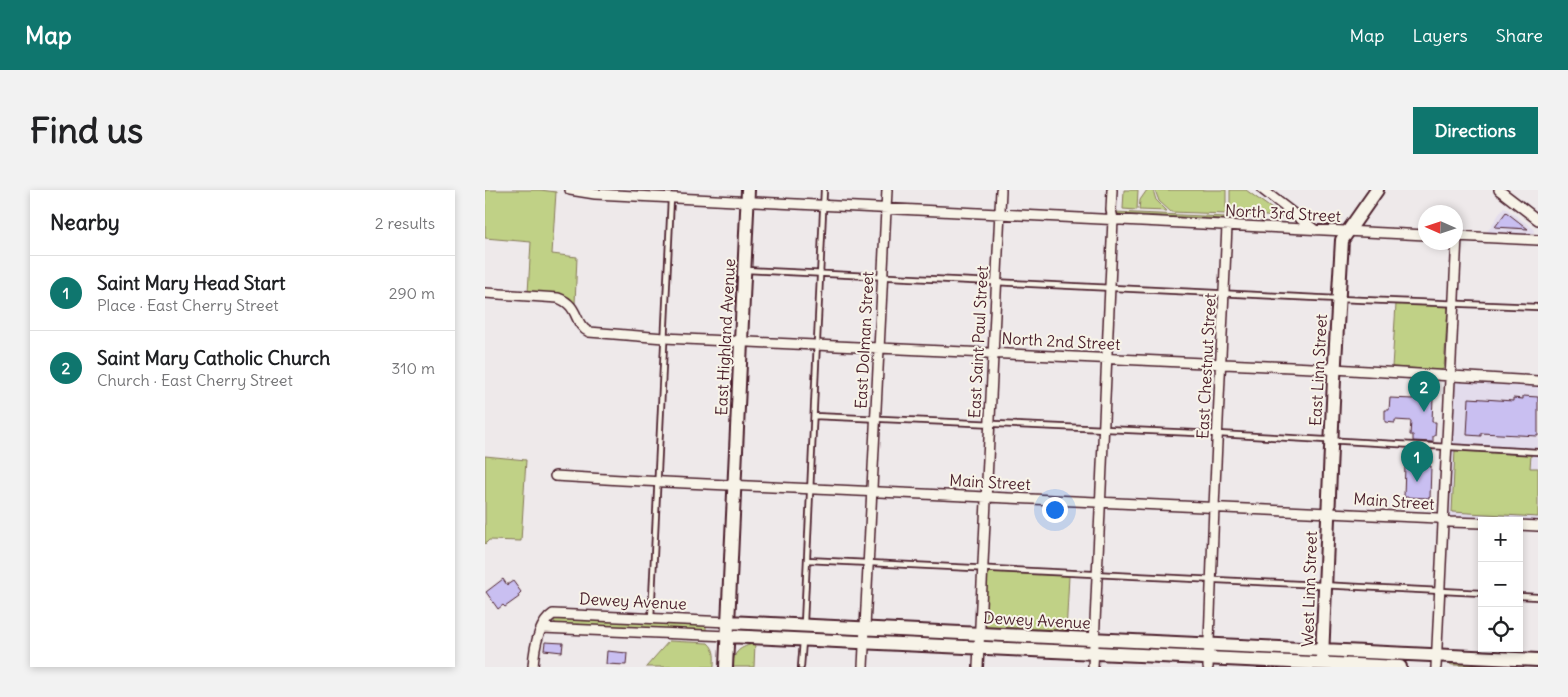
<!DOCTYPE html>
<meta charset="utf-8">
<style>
body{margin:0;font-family:Delius,sans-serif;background:#f2f2f2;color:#202124}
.controls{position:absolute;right:15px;bottom:15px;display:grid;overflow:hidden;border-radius:0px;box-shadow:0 2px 8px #0003}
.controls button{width:45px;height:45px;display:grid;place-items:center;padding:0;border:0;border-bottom:1px solid #e0e0e0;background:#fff;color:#202124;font:25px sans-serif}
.compass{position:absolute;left:933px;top:15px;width:45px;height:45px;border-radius:50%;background:#fff;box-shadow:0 2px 8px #0003;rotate:273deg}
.you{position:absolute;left:569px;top:319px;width:18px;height:18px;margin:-12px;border:4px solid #fff;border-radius:50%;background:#1a73e8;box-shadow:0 0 0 8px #1a73e833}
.badge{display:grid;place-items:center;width:32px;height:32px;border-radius:50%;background:#0f766e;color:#fff;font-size:16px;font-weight:700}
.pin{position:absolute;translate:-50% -41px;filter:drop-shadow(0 1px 2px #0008)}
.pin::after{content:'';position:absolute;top:26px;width:18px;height:15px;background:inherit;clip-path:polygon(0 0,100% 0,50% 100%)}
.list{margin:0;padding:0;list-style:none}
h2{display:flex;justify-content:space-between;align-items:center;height:65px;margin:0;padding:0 20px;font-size:21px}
h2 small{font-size:16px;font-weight:400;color:#757577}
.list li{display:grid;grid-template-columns:32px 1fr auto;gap:15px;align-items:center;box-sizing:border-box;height:75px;padding:0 20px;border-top:1px solid #e0e0e0}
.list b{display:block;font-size:19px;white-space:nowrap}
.list p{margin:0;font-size:16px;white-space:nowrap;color:#757577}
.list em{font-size:16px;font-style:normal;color:#757577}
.icon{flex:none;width:28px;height:28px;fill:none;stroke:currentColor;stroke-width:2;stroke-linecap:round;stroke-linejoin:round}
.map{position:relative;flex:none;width:1053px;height:477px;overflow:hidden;border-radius:0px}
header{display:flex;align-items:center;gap:30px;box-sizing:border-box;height:70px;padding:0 25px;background:#0f766e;color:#fff}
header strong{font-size:24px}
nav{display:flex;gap:28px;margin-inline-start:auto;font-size:18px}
.intro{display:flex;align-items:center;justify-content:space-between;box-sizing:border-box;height:120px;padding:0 30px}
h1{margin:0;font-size:35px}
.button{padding:12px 22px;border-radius:0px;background:#0f766e;color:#fff;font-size:18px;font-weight:700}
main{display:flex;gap:30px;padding:0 30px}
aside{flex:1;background:#fff;border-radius:0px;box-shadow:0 2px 8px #0003}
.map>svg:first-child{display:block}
.built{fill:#e3dcec}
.green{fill:#c0d186;stroke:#857858}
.building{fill:#c9bff1;stroke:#4a1f2b}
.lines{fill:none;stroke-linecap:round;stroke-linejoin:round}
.lane-casing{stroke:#4a1f2b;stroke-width:8}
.street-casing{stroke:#4a1f2b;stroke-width:12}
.secondary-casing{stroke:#4a1f2b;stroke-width:16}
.lane{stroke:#f7f3e8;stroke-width:4.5}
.street{stroke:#f7f3e8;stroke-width:9}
.secondary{stroke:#f7f3e8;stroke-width:12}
.labels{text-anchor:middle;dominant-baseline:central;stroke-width:4;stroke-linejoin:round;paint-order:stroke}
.street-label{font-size:16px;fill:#4a1f2b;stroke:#f7f3e8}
</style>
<header>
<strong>Map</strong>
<nav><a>Map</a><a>Layers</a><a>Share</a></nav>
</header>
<div class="intro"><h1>Find us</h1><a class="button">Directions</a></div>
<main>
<aside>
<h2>Nearby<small>2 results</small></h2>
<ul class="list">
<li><span class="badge">1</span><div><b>Saint Mary Head Start</b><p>Place · East Cherry Street</p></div><em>290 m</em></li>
<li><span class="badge">2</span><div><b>Saint Mary Catholic Church</b><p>Church · East Cherry Street</p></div><em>310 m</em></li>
</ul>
</aside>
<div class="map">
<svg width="1053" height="477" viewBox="0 0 1053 477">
<rect width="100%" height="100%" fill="#eee9ea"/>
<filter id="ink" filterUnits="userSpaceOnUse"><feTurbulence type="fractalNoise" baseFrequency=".02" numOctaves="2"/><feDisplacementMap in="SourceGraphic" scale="10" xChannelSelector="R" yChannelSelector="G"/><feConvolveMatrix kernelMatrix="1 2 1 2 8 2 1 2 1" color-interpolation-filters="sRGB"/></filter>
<g filter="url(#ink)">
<!-- built -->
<path class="built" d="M1019,17L1049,39V42L1046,44L1002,42Z
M972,191L1053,196V332L967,327L964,325L963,323L968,198Z"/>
<!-- green -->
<path class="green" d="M0,0H55L71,2L67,64L92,67L90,114C78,101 59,104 43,103L46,52L0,48Z
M639,0H653L652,20L638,19Z
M662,0H668L671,10L682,21L654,20L655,10Z
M670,0H741V24L686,22L674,11Z
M745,0H761L798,27L745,24Z
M629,22L741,27L740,29L632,24Z
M911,114L963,116L959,178L956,180L907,177Z
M927,259L947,260V273H926Z
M970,260L1046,265L1045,278H1053V327L967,322Z
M0,266L41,270L36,351L4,350L0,354Z
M502,381L584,386L581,444L505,440L501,437L500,431Z
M72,428L221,436V442L72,434L69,432V430Z
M184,451L223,453C231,460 229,468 229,477H161Z
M270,453L269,477H247C249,460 255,458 270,453Z
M965,471L1053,475V477L967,475L965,474Z"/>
<!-- building -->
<path class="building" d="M1021,22L1043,39L1010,37Z
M932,206L947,207L948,208L947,232H951L950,246H948V252L928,251V245H925L926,231L910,230V233L900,232V220H904L905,208L928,209V207H932Z
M1038,206L1053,207V246L996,243V246L982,245L984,208L1028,211V208L1038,209Z
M920,275L946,276L945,308L919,307Z
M18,389L22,395L28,391L36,402L33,405L34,407L20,417L18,415L13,419L1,402Z
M60,452L78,453L77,462L59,460Z
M122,461L142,463L141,475L121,474Z"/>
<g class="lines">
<defs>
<path id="lane" d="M261,80L853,109L1053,117
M329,226L733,244L1053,262
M322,370L997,403
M1034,406L1053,407
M166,429L186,8
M319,433L339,0
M316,477L318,451"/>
<path id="street" d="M85,0L110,4L941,45
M778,0L830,40
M1014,0L1053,30
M971,46L1053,50
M0,103L73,108C95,116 88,134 104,142L179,148L849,179L1053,191
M70,286L137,290L953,328L964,332L997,333
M1034,335L1053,336
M57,438L243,446
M48,477C49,460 52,435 68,424L243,432
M378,477L402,0
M493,477L516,0
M608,477L628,29L626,20L627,0
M723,477L729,317L742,36
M951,477L972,46"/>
<path id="secondary" d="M243,432L1053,470
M243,446L915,477
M837,468L849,189L857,50L892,0
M241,477L263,0"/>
</defs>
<!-- lane casing -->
<use href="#lane" class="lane-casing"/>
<!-- street casing -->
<use href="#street" class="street-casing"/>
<!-- secondary casing -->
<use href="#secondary" class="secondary-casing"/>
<!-- lane -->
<use href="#lane" class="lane"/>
<!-- street -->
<use href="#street" class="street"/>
<!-- secondary -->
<use href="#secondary" class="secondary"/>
</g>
</g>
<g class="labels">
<!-- street labels -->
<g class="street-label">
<text transform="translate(798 23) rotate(3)">North 3rd Street</text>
<text transform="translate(240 147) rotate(-87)">East Highland Avenue</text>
<text transform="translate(379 150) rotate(-87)">East Dolman Street</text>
<text transform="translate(576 151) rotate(3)">North 2nd Street</text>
<text transform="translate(493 152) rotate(-87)">East Saint Paul Street</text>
<text transform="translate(721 176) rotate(-87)">East Chestnut Street</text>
<text transform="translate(833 180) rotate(-87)">East Linn Street</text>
<text transform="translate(505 292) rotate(3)">Main Street</text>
<text transform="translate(909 311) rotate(4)">Main Street</text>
<text transform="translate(824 399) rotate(-88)">West Linn Street</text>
<text transform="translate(148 411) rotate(3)">Dewey Avenue</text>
<text transform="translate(552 430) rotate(3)">Dewey Avenue</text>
</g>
</g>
</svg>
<div class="controls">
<button>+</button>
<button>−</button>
<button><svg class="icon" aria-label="locate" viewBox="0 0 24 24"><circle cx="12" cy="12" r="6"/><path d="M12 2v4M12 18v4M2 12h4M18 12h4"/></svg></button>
</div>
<svg class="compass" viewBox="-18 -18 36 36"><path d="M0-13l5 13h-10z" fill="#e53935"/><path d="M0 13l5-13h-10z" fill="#757577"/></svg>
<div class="you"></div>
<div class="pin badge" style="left:932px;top:292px">1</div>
<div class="pin badge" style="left:939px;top:222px">2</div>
</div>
</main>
